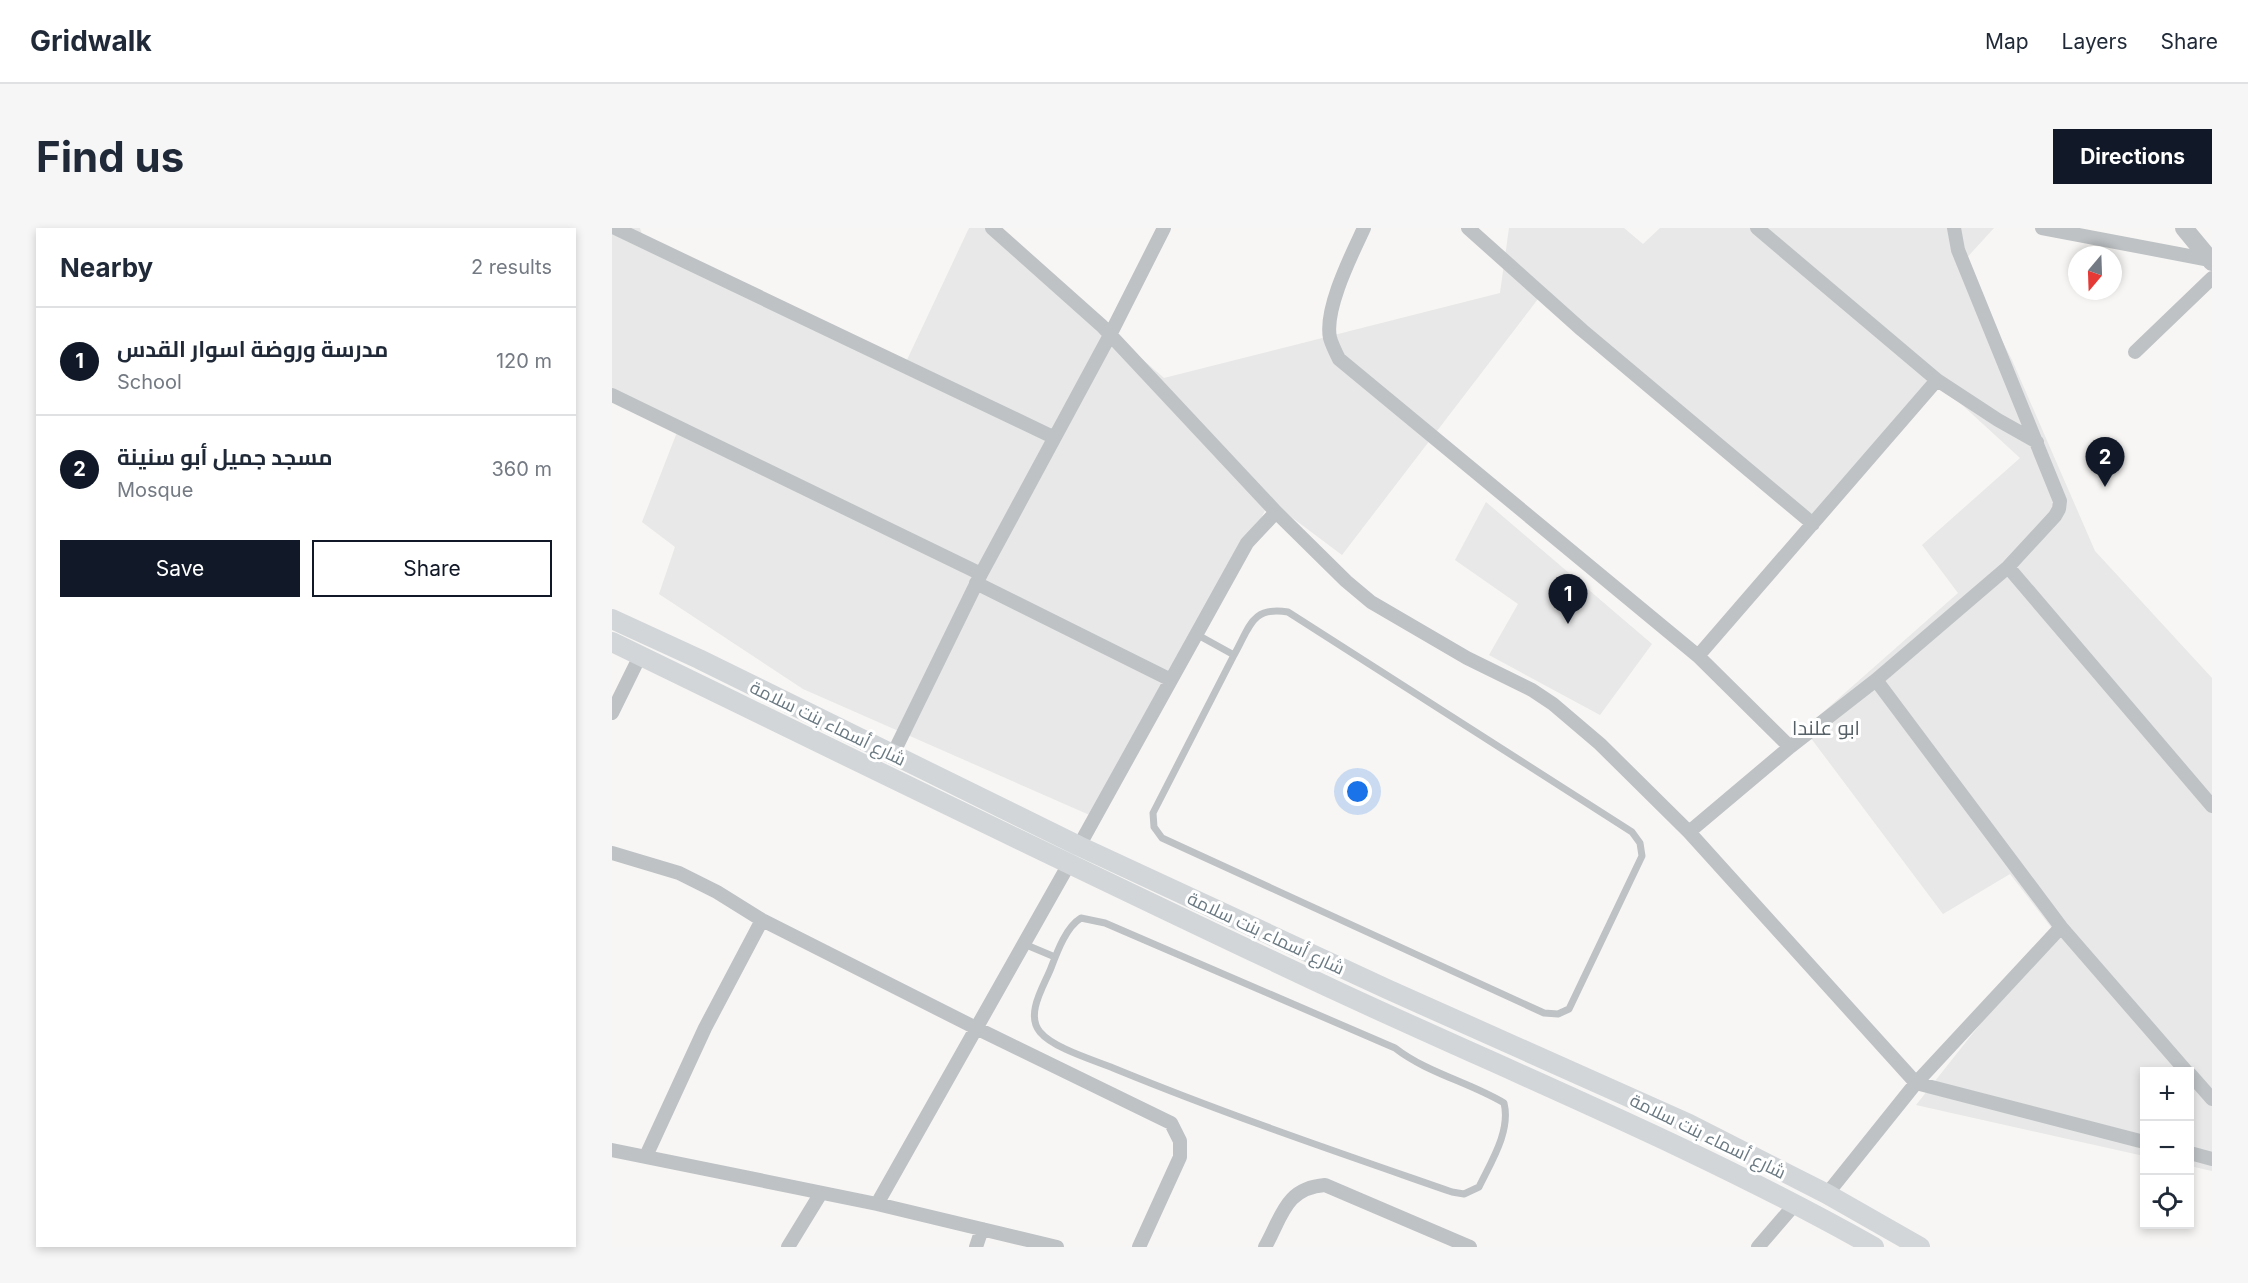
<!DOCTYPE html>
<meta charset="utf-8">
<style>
body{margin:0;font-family:Inter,Cairo,sans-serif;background:#f6f6f7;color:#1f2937}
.controls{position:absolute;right:18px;bottom:18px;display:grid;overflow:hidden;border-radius:0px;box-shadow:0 3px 9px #0003}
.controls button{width:54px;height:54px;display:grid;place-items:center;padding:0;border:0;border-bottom:2px solid #e0e1e3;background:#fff;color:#1f2937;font:30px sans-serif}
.compass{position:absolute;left:1456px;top:18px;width:54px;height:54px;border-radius:50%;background:#fff;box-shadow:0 3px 9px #0003;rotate:199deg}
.you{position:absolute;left:746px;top:564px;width:21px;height:21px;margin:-15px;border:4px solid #fff;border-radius:50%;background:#1a73e8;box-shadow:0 0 0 9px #1a73e833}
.badge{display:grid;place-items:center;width:39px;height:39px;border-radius:50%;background:#111827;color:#fff;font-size:20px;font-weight:700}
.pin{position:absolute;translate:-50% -50px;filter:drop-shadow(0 2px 3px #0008)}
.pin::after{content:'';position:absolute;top:32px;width:21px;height:18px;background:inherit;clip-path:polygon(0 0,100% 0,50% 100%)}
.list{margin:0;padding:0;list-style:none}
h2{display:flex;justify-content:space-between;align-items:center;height:78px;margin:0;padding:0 24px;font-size:26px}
h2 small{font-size:20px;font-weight:400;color:#747a83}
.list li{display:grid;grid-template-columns:39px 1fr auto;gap:18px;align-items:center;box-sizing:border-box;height:108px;padding:0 24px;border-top:2px solid #e0e1e3}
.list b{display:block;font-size:22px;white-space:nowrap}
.list p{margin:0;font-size:20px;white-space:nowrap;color:#747a83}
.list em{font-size:20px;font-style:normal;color:#747a83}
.actions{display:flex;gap:12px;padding:18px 24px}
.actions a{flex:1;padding:14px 0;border:2px solid #111827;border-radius:0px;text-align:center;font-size:21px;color:#111827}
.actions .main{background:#111827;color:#fff}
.icon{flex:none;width:33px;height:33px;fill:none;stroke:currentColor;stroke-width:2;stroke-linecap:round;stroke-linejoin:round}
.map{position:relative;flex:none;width:1600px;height:1019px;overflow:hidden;border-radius:0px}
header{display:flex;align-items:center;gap:36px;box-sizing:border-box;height:84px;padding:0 30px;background:#fff;border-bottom:2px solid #e0e1e3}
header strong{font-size:28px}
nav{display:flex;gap:33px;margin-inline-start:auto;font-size:21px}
.intro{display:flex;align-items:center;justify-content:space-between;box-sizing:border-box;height:144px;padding:0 36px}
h1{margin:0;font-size:42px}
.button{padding:15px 27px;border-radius:0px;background:#111827;color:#fff;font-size:21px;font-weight:700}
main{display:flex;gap:36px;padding:0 36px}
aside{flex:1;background:#fff;border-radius:0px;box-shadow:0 3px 9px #0003}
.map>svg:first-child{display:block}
.built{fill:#e7e8e7}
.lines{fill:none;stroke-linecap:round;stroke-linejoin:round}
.service{stroke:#bec2c5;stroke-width:7}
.minor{stroke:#bec2c5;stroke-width:14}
.tertiary{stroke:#bec2c5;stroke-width:18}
.secondary{stroke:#d2d6d9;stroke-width:20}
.labels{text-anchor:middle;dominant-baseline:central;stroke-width:6;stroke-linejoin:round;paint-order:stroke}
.street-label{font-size:18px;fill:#697881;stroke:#fff}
.neighbourhood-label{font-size:20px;fill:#566167;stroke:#fff}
</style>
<header>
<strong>Gridwalk</strong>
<nav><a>Map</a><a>Layers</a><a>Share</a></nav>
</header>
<div class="intro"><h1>Find us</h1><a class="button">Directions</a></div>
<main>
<aside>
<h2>Nearby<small>2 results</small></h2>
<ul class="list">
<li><span class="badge">1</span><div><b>مدرسة وروضة اسوار القدس</b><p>School</p></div><em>120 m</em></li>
<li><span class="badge">2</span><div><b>مسجد جميل أبو سنينة</b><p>Mosque</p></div><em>360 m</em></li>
</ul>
<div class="actions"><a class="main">Save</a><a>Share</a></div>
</aside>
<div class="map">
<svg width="1600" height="1019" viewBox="0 0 1600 1019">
<rect width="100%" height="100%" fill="#f7f6f4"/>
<!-- built -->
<path class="built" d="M0,0H28L33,16L294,134L357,0H379L552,150L888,65L897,0H1012L1031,16L1048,0H1382L1350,35L1400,132L1483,323L1600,450V943L1578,938V844H1532V928L1304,877L1442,703L1398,646L1331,686L1192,501L1346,365L1310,317L1408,230L1323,152L1200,295L926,71L730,327L658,273L489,592L191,461L47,366L63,319L30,294L69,194L0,162Z
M874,274L1040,416L988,487L877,427L906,376L843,332Z"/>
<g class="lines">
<!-- service -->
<path class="service" d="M584,406L622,427C638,399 639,378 676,384L1020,604L1028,615L1030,628L957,781L946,786L932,785L550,610L542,599L541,585L622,427
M469,690L493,695L783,820C815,845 857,854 892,875C899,903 879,934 867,959L852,966L840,964C728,925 616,887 506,842C485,833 442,821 428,804C413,786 432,758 439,740C445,724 454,699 469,690Z
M412,716L443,729"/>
<!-- minor -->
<path class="minor" d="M3,0L441,209
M380,0L490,98L664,284L734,353L759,374L855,430L920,462L941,476L988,516L1077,604L1304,855L1532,914
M752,0C740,26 712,81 718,110C720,117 724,125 727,131L1086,428L1178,519
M856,0L970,102L1201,296
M1145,0L1325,152L1386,192L1425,214
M1430,0L1598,32
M1523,124L1600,50
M0,167L369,346
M1396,339L1600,578
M364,355L559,452
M1086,428L1325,152
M1264,452L1449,699L1575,844
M0,485L28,428
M281,526L369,346L498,107L552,0
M1077,604L1178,519L1264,452L1396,339L1443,288L1447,281L1448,273L1346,22L1342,0
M467,618L635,315L664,284
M0,625L67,645L105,664L150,692L364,800L559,895L568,913V929L527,1019
M1578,846L1600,871
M0,922L265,976L445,1019
M1578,925L1600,931
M34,928L93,800L150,692
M1215,966L1304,855L1449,699
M265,976L457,636
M176,1019L209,965
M364,1019L370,1001
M653,1019C670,989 673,960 713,957L858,1019
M1146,1019L1184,975"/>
<!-- tertiary -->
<path class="tertiary" d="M1572,0L1600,34"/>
<!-- secondary -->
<path class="secondary" d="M0,391L87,431L467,618L775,761L1077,896L1215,966L1308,1019
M0,414C243,532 485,651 729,765C908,848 1090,922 1262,1019"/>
</g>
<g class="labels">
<!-- street labels -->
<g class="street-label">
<text transform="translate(216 495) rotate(26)">شارع أسماء بنت سلامة</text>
<text transform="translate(654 705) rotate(25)">شارع أسماء بنت سلامة</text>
<text transform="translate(1096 908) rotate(26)">شارع أسماء بنت سلامة</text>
</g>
<!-- neighbourhood labels -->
<g class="neighbourhood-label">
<text x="1214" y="500">ابو علندا</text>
</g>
</g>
</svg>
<div class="controls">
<button>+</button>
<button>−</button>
<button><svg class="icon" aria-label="locate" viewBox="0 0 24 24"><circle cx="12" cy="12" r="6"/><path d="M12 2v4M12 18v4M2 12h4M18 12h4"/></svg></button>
</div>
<svg class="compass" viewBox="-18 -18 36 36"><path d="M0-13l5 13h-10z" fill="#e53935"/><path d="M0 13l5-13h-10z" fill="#747a83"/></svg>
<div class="you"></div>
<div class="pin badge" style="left:956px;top:396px">1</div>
<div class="pin badge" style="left:1493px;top:259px">2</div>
</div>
</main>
